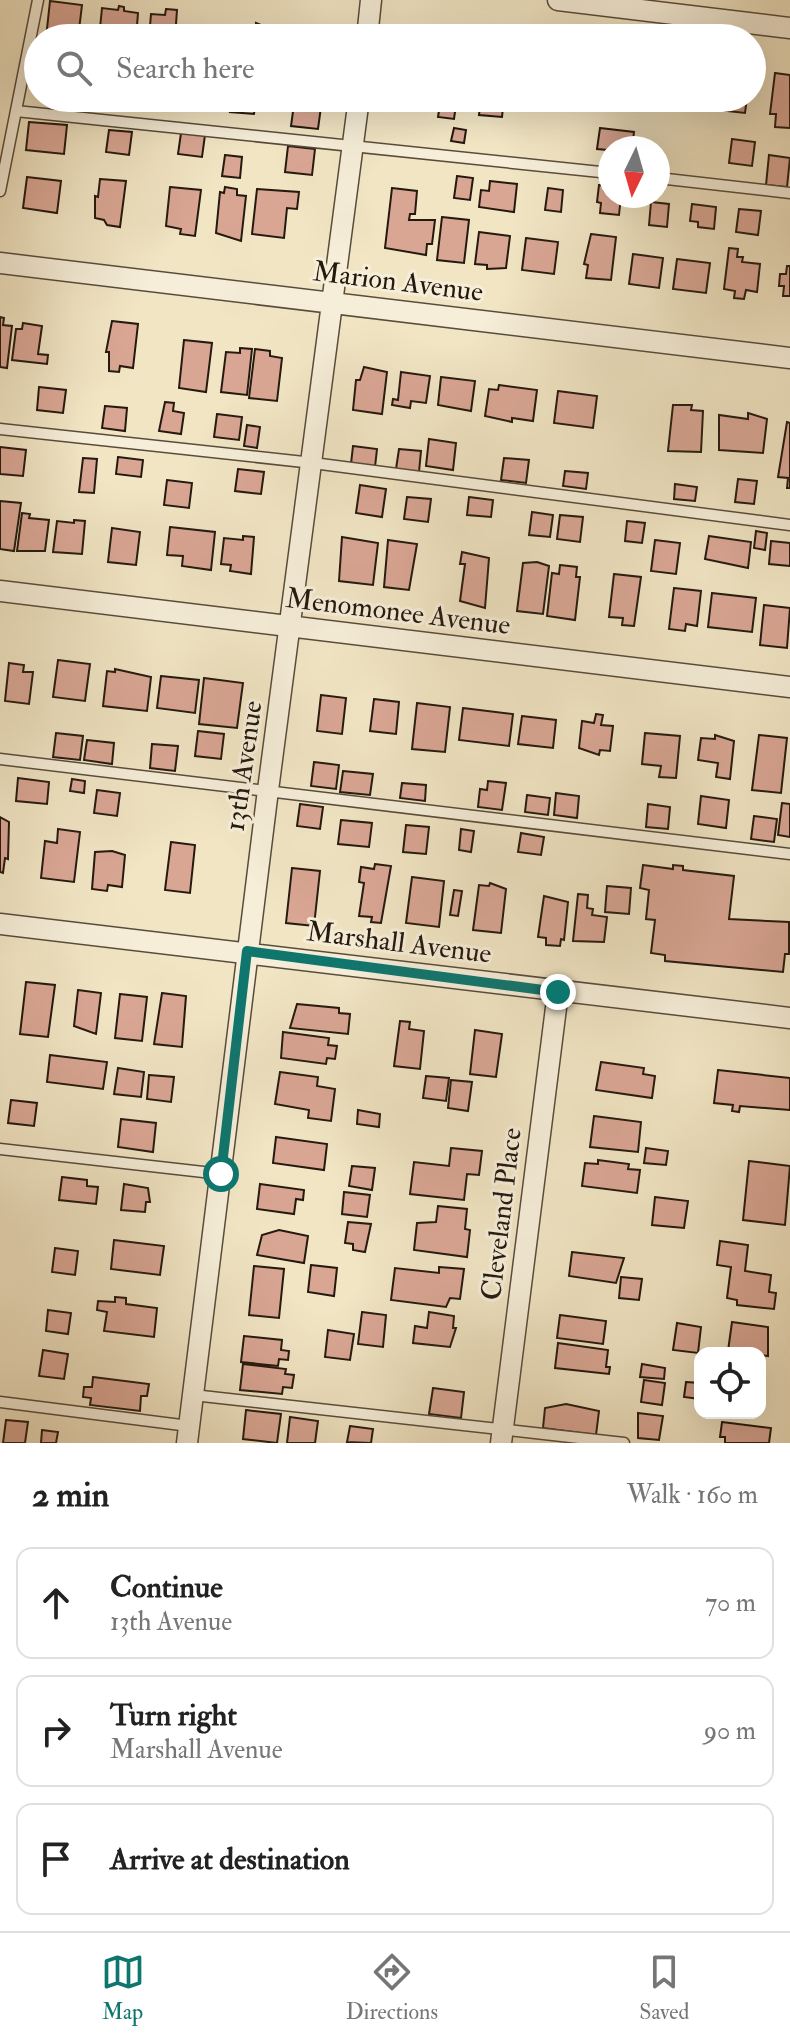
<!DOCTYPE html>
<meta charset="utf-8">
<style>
body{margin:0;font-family:"IM FELL Double Pica",serif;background:#f2f2f2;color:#222}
.controls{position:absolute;right:24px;bottom:24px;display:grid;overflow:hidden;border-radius:16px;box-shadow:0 8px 32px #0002}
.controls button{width:72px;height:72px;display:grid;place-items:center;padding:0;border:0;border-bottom:2px solid #e0e0e0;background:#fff;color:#222;font:40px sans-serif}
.compass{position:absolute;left:598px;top:136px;width:72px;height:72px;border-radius:50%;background:#fff;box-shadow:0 8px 32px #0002;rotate:185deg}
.stop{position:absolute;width:24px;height:24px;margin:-18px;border:6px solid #0f766e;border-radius:50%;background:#fff}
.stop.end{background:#0f766e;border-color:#fff;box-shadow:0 2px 8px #0008}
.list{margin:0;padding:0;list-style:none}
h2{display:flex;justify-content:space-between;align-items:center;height:104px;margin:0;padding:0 32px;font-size:34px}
h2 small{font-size:26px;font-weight:400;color:#767676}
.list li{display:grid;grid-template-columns:52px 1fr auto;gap:24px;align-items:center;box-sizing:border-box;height:112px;margin:0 16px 16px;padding:0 16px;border:2px solid #e0e0e0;border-radius:16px}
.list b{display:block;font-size:30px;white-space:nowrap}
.list p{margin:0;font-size:26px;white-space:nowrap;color:#767676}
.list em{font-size:26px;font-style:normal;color:#767676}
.icon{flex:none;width:44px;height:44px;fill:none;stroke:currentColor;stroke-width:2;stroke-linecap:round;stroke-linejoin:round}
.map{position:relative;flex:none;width:790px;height:1443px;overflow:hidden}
.search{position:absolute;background:#fff;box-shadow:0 8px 32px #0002;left:24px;right:24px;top:24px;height:88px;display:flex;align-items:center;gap:20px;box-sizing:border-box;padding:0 28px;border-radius:44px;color:#767676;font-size:30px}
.sheet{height:488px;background:#fff}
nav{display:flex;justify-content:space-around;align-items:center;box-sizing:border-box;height:112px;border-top:2px solid #e0e0e0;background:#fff;font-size:22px;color:#767676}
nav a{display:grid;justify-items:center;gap:4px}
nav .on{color:#0f766e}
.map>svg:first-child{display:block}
.building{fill:#d9a694;stroke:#25190f;stroke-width:2}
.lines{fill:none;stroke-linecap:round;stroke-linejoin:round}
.service-casing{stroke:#584c3c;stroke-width:13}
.minor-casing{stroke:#584c3c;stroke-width:23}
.service{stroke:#f6eed9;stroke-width:10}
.minor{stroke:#f6eed9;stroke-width:20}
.route{stroke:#0f766e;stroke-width:10}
.labels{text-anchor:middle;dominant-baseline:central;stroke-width:6;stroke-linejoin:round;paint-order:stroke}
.street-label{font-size:28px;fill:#25190f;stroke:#f6eed9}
</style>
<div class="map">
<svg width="790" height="1443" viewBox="0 0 790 1443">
<rect width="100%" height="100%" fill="#f1e5c4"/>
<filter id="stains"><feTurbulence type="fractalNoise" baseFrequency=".0025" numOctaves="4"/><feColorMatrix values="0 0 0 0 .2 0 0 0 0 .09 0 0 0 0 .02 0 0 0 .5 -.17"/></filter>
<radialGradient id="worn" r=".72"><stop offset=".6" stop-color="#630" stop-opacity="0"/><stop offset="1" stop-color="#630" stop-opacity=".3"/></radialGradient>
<!-- building -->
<path class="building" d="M50,1L82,5L78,38H46Z
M119,6L124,7V11L138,13L136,38H99L102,8L118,10Z
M166,9L177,10L175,38H149L151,14L165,15Z
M256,23L268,28L267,38H228L229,27L256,26Z
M286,29L317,33V38H285Z
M775,73L790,75V128L775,127L776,114H770Z
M108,98H133L132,107L107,104Z
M256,98L254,114L230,112L232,99Z
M406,98H431L430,107L406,104Z
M441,98H457L454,119L438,117Z
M481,98H504L502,117L479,115Z
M720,98H747L745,113L719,110Z
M294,104L321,107L318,129L291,126Z
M29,122L67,125L64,154L26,150Z
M454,128L466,130L464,143L451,141Z
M600,128L634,132L632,148H610V154L608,150L597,149Z
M109,130L132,132L129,155L106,152Z
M181,133L205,135L202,157L178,154Z
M732,139L755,142L752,166L729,163Z
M288,146L315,149L312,175L285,172Z
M225,155L242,157L240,178L222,176Z
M769,155L790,158L787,187L766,185Z
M457,176L473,178L470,200L454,198Z
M27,177L61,181L57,213L23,208Z
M100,179L126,181L120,227L107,225L104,220L95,218V196L98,197Z
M490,181L517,184L514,212L479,207L481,190L489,191Z
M599,185L610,186V196H621L619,215L600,213L601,203L597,202Z
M170,187L201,190L195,236L180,234L181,229L166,226Z
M225,187L237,189V195L246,196L241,241L216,233L220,192L224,193Z
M392,188L417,191L415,214H410L409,220H435L432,244H427L426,255L385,248Z
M548,188L563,190L561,212L545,210Z
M257,189L299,192L297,209L287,208L284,238L252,234Z
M651,202L669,204L667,227L649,225Z
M692,204L716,207L714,229L698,227V222L690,221Z
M739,209L761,211L758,235L736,232Z
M442,217L469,220L464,263L437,260Z
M479,232L510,236L506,268L487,269V265L475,264Z
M591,234L616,237L611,280L586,278L588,265L584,264Z
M526,238L558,242L554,274L522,270Z
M729,248L738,249L737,257H743L742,262L760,264L757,292L746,290L744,299L734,298L735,291L724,289Z
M633,254L663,258L659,288L629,284Z
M677,259L710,263L706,293L673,289Z
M787,266H790V296H783L784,286H779L780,274H786Z
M0,317L4,318L3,325L12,326L7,368L0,367Z
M112,321L138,324L133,368L120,366L119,372L109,371V352H106Z
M23,323L42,326L38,354L48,355L47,364L12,360L16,329H22Z
M184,340L212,343L206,392L179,388Z
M240,348L252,349L247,395L221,392L226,352L240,353Z
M255,349L270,351V356L282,358L277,401L249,398Z
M364,367L387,372L382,414L353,410L356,380H360Z
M401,372L430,376L426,403L411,401L410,408L392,405L393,399L398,400Z
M441,377L475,381L471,411L438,405Z
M499,385L537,390L533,421L512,418V422L485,416L489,389L498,390Z
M39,387L66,390L63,413L37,410Z
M558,391L597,396L593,428L554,423Z
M165,402L174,403L173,411L184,413L181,434L159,431Z
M673,405H692L691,410L703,411L701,452L668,451Z
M105,406L127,408L125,431L102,428Z
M748,413L767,419L763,453L719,450V415L748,419Z
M217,414L242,417L239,440L214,437Z
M787,422L790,423V488H787L788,478L778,477Z
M247,425L260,427L257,448L244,446Z
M429,439L456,443L453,470L426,466Z
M353,446L377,449L375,467L351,464Z
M0,447L26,450L23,476L0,474Z
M399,449L421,451L419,472L396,469Z
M118,457L143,460L141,477L116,474Z
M83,458L97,459L94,493L79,492Z
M504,458L529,460L526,483L501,480Z
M238,469L264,472L261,494L235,491Z
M565,471L588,473L586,489L563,486Z
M738,479L757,481L754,504L735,502Z
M167,480L192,483L189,508L164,505Z
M675,484L697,487L695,501L674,499Z
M360,485L386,489L382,517L356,513Z
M407,497L431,499L428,522L404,519Z
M469,497L493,500L491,517L467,515Z
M0,501L21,503L14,551L0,549Z
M532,512L553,515L550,537L529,535Z
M22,513L30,514L29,518L49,520L45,551H17Z
M560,515L583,517L580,542L557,539Z
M74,520L85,521L82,554L53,552L57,521L74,523Z
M627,521L645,523L642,543L625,541Z
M170,527L215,532L211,570L182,566L183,556L167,555Z
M112,528L140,532L136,565L108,562Z
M756,531L767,533L765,550L754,548Z
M243,536L254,537L251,574L230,571L231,565L221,564L224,538L243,540Z
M709,536L751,542L748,568L705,559Z
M342,537L378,543L373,585L339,581Z
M388,540L417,544L409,590L384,587Z
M655,540L680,543L676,574L651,571Z
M771,541L790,543V566L769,564Z
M462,552L489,558L485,608L460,601L465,564H460Z
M537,562L549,566L543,614L517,611L523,563Z
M560,565L577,567L576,577H580L575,620L547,616L552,573L559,574Z
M614,574L641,577L634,626L622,625L623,618L609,617Z
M674,588L701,591L697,626L686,624L685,631L669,629Z
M712,593L756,598L752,632L708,627Z
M764,605L790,608L787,648L760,645Z
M58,660L90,664L85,701L53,697Z
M9,663L24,665L23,672H33L29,704L5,701Z
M115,669L151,677L147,711L103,706L107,671L115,672Z
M161,676L199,680L195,713L157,708Z
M204,678L243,683L237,728L199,724Z
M321,695L346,698L342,734L317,731Z
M374,699L399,702L396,734L370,731Z
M417,703L450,707L445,752L412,749Z
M463,708L513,714L509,746L459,740Z
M596,714L603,715L601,725L613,726L610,751L600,750L599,755L579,748L582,721L594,723Z
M522,716L556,720L553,748L518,744Z
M198,731L224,734L221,759L195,756Z
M56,733L83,736L80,760L53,757Z
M645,733L680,736L676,778L659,777L661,766L642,764Z
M715,735L734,741L730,779L716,777L718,763L698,760L701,738L715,739Z
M759,735L787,738L781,793L752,790Z
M87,740L114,743L112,764L84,760Z
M152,744L178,746L175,771L150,768Z
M314,762L339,765L336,789L311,786Z
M343,771L373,774L370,795L340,792Z
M18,778L49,782L47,804L16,801Z
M72,779L85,781L84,793L70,791Z
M488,781L506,783L502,810L478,807L480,789L487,790Z
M402,783L426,785L425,801L400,798Z
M97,790L120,793L117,816L94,813Z
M556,793L579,796L577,818L554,815Z
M527,795L550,798L548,815L525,812Z
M701,796L729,800L726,828L698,824Z
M782,803L790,804V837L778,835Z
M300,804L323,807L320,829L297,826Z
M648,804L670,807L668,829L646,827Z
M754,816L777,819L774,842L751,839Z
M0,817L9,822L8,859L5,858L3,873L0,872Z
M341,820L372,823L369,847L338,844Z
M406,825L429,827L426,854L403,852Z
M58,829L80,832L74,882L41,878L45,841L57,843Z
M461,829L474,831L471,852L459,850Z
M521,833L544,837L541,855L518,852Z
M171,842L195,845L190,893L165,890Z
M112,851L125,855L122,887L108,885L107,891L92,889L95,852Z
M375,864L391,866L381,923L371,922L372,917L359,916L364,883L359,882L361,867L374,869Z
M643,865L673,869V865L683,866V870L734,876L729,919L789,922V954H785L783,972L665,961V955L651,953L655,920L646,919L649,890L640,888Z
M292,868L320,871L314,926L286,923Z
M412,877L444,881L439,927L406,923Z
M490,883L506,889L501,933L473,930L479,885L489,886Z
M607,886L631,888L629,914L605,912Z
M454,890L462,891L458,916L450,915Z
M578,894L588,895L587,908L593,909L592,915L607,917L604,942L573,941Z
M544,896L568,902L564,940L561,939L560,946L546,945V938L538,937Z
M26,982L55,985L48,1037L20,1034Z
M78,990L101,993L96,1034L74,1026Z
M162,993L186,996L182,1047L154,1044Z
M120,994L147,997L142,1041L115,1038Z
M297,1004L339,1008V1013L350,1014L348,1034L290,1028Z
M400,1021L410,1022L409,1029L424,1031L420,1069L394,1066Z
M475,1030L502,1034L496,1077L470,1074Z
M283,1032L329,1038L328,1045L337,1046L335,1059L327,1058L326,1064L281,1058Z
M50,1055L107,1062L103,1089L47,1082Z
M601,1062L644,1068L643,1074L655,1076L652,1098L596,1090Z
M118,1068L144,1072L141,1097L114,1094Z
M718,1070L790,1078V1110L740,1106L739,1112L732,1111L733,1105L714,1103Z
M280,1072L318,1077L317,1086L335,1089L331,1121L308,1118L309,1110L275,1104Z
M149,1075L174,1077L171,1102L147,1099Z
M426,1076L449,1078L446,1101L423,1098Z
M451,1080L472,1082L468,1111L448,1108Z
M11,1100L37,1103L34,1126L8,1123Z
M358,1110L380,1114L379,1127L357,1124Z
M594,1116L641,1122L638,1152L590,1147Z
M121,1119L156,1123L153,1152L118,1147Z
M276,1137L327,1144L324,1170L273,1163Z
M451,1148L482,1151L479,1175L467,1174L464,1200L410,1194L414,1162L449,1166Z
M646,1148L668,1151L666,1165L644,1163Z
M598,1160L629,1164L628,1169L640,1170L637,1193L582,1186L585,1163L598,1164Z
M749,1161L790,1166L785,1225L743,1220Z
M352,1166L375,1168L372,1190L349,1186Z
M62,1177L87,1180V1186L98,1187L96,1204L59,1200Z
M124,1184L148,1188L150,1202H146L145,1212L121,1210Z
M260,1184L304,1190L303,1200L296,1199L294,1214L257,1209Z
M344,1192L370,1195L367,1217L342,1214Z
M655,1197L688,1201L684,1228L652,1225Z
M438,1206L467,1209L465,1229L470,1230L467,1257L414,1250L417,1223L436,1222Z
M348,1222L371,1224L365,1252L353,1250V1244L345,1243Z
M279,1230L308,1236L304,1263L257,1255L262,1235Z
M114,1240L164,1246L160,1275L111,1269Z
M720,1241L748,1245L745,1271L771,1275L769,1292L776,1293L774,1309L737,1305V1300L727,1298L731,1267L717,1265Z
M55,1248L78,1251L75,1275L52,1272Z
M572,1252L624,1258L616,1283L569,1276Z
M311,1265L337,1268L334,1296L308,1292Z
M254,1266L284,1269L279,1318L249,1315Z
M439,1267L464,1269L460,1299L450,1298L446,1307L391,1300L395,1268L439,1273Z
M621,1277L642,1279L639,1300L619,1298Z
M115,1297L126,1298V1304L157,1308L154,1337L104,1331L107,1312L97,1310L98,1301L115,1302Z
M48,1310L71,1313L68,1334L46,1331Z
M362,1312L386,1315L383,1347L358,1344Z
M429,1312L454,1316L453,1328H456L450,1347L413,1343L415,1326L427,1328Z
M560,1315L606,1321L603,1344L557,1338Z
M732,1322L768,1327V1356L728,1351Z
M677,1323L701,1327L698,1353L673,1350Z
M328,1330L354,1334L350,1360L325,1357Z
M244,1336L282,1340L281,1350L289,1351L288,1360L279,1359L278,1366L241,1362Z
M558,1343L608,1350L606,1367H610L609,1374L555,1368Z
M43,1350L68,1354L64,1379L39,1376Z
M243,1364L286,1369L285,1374L294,1375L292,1388L283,1387L282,1394L240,1390Z
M642,1364L665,1368L664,1379L640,1377Z
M93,1377L149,1384L147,1396H141L140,1411L90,1405L91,1398L83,1397L84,1387H92Z
M644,1380L665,1383L662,1405L641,1402Z
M686,1382L700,1383V1399L684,1397Z
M433,1388L464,1392L461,1418L429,1414Z
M566,1404L599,1411L596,1435L543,1428L545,1408Z
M246,1410L281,1414L277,1443L243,1439Z
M638,1413L663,1416L659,1440L638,1438Z
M290,1417L318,1421L315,1443H287Z
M6,1420L28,1422L25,1443H3Z
M722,1422L771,1428L769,1443H725V1437H720Z
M350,1426L373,1429L371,1443L347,1442Z
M42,1430L58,1432L56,1443H41Z"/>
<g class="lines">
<defs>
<path id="service" d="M16,111L610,173
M658,178L790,193
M0,191L38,0
M0,429L313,463L790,525
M0,759L790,854
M0,1149L221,1174
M193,1395L624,1443
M0,1402L189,1426"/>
<path id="minor" d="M558,0L790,28
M367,38L371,0
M0,263L790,358
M0,591L790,687
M0,924L790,1018
M187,1443L268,790L359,98
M501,1443L558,992"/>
</defs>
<!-- service casing -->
<use href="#service" class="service-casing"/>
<!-- minor casing -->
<use href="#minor" class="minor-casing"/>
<!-- service -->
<use href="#service" class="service"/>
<!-- minor -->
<use href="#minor" class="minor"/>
</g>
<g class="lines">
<!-- route -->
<path class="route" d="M221,1174L247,951L558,992"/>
</g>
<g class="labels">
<!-- street labels -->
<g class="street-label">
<text transform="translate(398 282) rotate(7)">Marion Avenue</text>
<text transform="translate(398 612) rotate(7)">Menomonee Avenue</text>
<text transform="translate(244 766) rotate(-82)">13th Avenue</text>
<text transform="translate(399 943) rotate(7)">Marshall Avenue</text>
<text transform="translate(502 1214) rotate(-83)">Cleveland Place</text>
</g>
</g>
<rect width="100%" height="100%" filter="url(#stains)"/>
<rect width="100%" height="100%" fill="url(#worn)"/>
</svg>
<div class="controls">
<button><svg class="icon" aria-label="locate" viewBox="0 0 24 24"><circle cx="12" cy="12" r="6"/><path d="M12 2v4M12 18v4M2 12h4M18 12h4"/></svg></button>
</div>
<svg class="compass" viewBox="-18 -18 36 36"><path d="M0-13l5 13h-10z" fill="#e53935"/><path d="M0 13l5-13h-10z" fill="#767676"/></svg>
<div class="stop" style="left:221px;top:1174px"></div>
<div class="stop end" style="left:558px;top:992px"></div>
<div class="search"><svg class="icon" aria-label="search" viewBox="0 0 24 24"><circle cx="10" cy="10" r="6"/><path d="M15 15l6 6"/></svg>Search here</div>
</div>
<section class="sheet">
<h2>2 min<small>Walk · 160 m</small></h2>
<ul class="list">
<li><svg class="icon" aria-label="ahead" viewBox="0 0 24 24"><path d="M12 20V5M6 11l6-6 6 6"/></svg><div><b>Continue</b><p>13th Avenue</p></div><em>70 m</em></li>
<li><svg class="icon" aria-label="right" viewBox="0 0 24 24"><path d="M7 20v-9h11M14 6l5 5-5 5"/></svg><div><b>Turn right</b><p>Marshall Avenue</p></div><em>90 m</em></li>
<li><svg class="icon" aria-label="arrive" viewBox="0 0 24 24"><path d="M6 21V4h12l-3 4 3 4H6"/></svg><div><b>Arrive at destination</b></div></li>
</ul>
</section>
<nav>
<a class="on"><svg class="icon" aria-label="map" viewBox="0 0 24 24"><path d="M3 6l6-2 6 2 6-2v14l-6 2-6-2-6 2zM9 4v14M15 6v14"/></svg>Map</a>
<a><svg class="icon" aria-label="directions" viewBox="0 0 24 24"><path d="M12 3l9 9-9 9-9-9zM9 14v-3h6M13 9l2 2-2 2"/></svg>Directions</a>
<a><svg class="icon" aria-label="saved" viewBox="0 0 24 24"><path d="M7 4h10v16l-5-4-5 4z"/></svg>Saved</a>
</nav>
